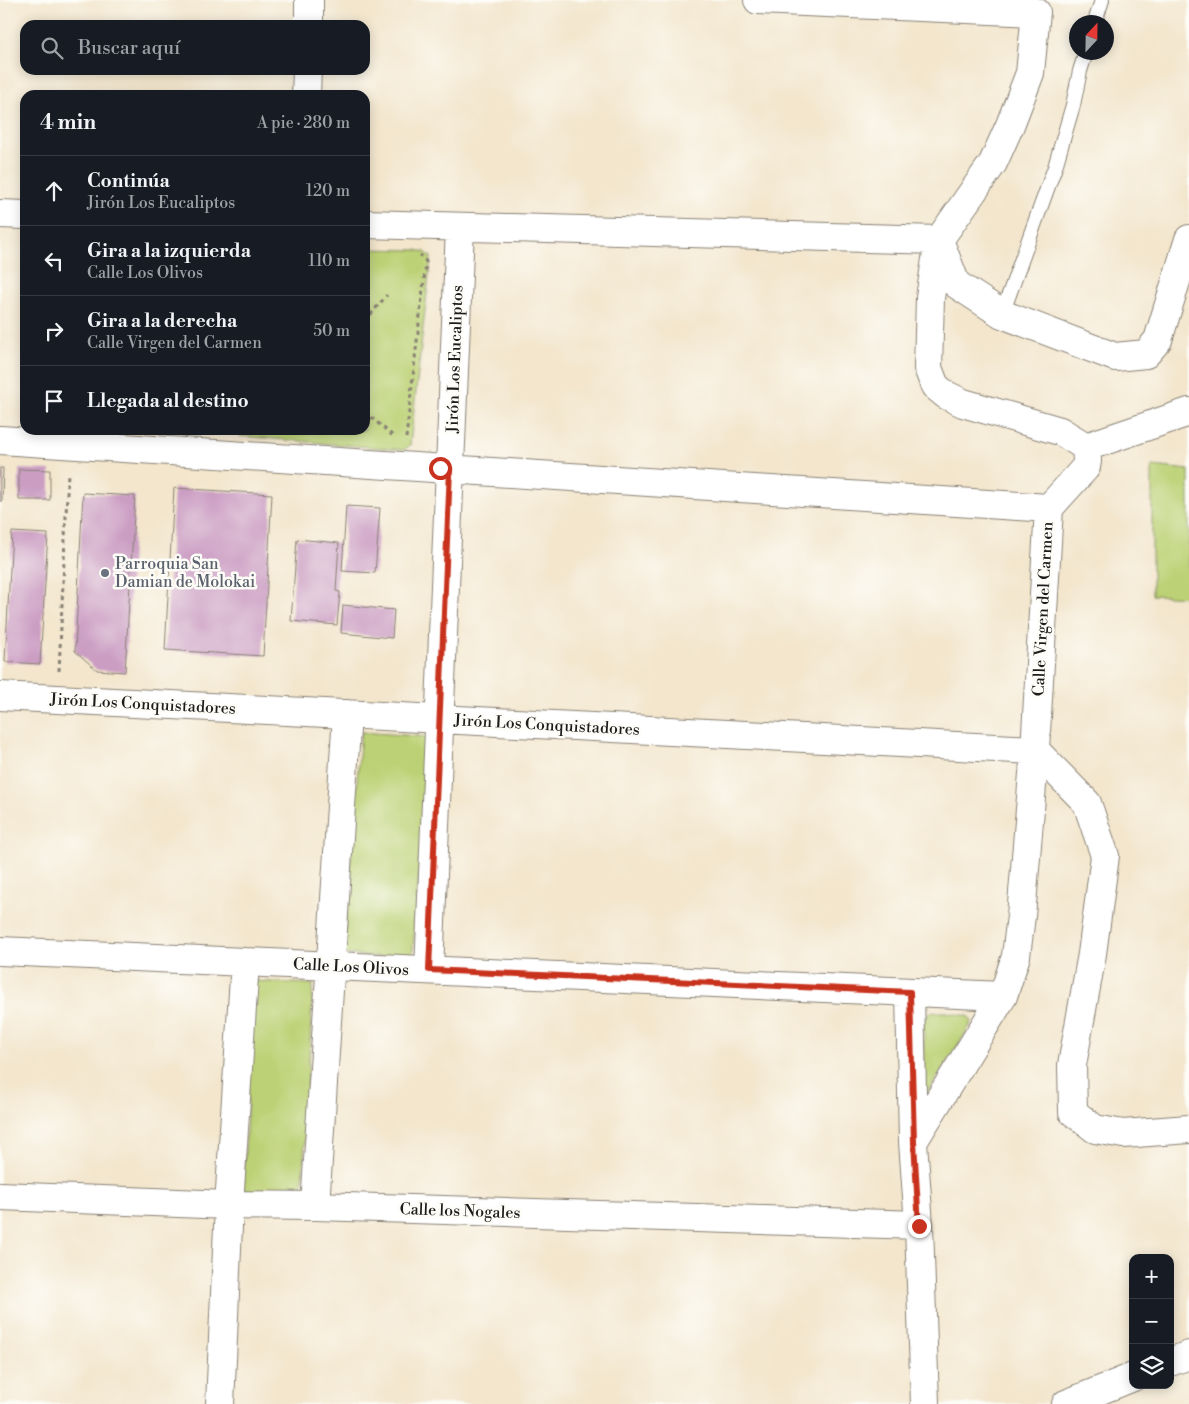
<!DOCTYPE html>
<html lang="es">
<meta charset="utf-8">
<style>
body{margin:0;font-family:"Libre Bodoni",serif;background:#242831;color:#f1f3f6}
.controls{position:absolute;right:15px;bottom:15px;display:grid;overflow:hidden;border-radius:10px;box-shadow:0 2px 12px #0003}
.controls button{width:45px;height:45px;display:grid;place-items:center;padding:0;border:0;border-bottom:1px solid #363941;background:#171b24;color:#f1f3f6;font:25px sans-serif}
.compass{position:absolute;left:1069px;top:15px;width:45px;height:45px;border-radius:50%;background:#171b24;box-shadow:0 2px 12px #0003;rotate:22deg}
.stop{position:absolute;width:15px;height:15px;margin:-11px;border:4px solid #c8321e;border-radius:50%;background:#fff}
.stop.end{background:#c8321e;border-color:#fff;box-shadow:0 1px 5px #0008}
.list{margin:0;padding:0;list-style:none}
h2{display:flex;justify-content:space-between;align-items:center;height:65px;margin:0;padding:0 20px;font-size:21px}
h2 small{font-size:16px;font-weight:400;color:#9ea1a6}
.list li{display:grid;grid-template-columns:32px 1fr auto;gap:15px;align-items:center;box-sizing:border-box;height:70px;padding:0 20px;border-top:1px solid #363941}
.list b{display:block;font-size:19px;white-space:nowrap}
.list p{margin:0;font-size:16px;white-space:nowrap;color:#9ea1a6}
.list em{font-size:16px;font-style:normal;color:#9ea1a6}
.icon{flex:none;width:28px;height:28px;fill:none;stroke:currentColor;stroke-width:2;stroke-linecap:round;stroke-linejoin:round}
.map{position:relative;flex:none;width:1189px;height:1404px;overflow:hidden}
.search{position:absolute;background:#171b24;box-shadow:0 2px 12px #0003;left:20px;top:20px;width:350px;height:55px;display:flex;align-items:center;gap:12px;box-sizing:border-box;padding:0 18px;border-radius:15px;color:#9ea1a6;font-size:19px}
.panel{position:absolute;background:#171b24;box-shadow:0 2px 12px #0003;left:20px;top:90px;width:350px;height:345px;border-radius:15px}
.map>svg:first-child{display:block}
.green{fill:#bcd175;stroke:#6c7648}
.building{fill:#cb9dc3}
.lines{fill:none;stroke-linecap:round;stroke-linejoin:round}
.service-casing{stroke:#888174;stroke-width:16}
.minor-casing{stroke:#888174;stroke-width:30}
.path{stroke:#888174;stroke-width:3;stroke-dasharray:4 4;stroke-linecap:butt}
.service{stroke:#fff;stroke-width:14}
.minor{stroke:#fff;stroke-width:28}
.route{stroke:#c8321e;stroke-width:6}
.worship-dot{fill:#6b7280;stroke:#fdfcf7;stroke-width:2}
.labels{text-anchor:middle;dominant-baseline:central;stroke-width:5;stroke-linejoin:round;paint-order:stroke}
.street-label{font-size:16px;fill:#1c1c1c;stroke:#fdfcf7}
.worship-label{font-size:16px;fill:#5b616d;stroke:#fdfcf7;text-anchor:start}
</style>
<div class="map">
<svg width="1189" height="1404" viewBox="0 0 1189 1404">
<rect width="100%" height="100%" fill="#fdfcf7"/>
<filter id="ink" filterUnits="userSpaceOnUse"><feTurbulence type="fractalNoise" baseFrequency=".02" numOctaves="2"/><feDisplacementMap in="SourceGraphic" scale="10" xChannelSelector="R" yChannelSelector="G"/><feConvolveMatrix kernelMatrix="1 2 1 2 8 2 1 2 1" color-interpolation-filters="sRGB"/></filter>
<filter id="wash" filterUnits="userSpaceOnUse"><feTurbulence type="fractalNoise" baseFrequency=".0096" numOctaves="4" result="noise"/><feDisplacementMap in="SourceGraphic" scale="20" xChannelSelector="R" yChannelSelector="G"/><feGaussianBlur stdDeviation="1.12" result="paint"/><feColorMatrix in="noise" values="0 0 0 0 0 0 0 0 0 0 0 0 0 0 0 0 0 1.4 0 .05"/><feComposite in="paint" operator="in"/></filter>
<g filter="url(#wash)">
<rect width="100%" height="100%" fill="#f3e6cd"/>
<!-- green -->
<path class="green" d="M365,249L416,250L425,252L431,257L410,445L404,450L240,436L241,430H365Z
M1152,466L1189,470V597L1152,595Z
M361,732L430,737L412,960L343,954Z
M254,981L313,984L302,1194L243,1190Z
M930,1012H946L968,1016L971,1020L970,1026L926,1095L923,1091L924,1021L925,1016Z"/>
<g id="blocks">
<!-- building -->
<path class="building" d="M0,468H3L2,501H0Z
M19,469L50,470V500H19Z
M174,488L272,494L263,656L165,650Z
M83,493L135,496L125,672L97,670L75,651Z
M346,506L380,508L375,573L342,571Z
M12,532L48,534L40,664L5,662Z
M297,539L339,543L336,591L340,592L337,625L291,621Z
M343,605L394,610L392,638L341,633Z"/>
</g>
</g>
<g filter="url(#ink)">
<use href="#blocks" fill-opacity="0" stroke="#888174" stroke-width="1"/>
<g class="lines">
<defs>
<path id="service" d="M1095,22L1102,0
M1002,314L1055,167L1073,105L1080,71L1086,52"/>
<path id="minor" d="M758,0L1036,12L1030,73L1010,125L993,163L939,240L930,298L928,368L935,386L946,395L963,403L1060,431L1086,447L1087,461L1086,467L1049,508L1035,750L1021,916L1016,956L1003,996L913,1142
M309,25V0
M306,95L307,70
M0,214L25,215
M365,224L939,240L956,284L1002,314L1115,357L1146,354L1158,340L1189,239
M0,440L1049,508
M1086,447L1189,412
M0,696L1035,750L1087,803L1105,856L1092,954L1072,1065L1073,1112L1095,1129L1123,1134L1189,1129
M0,951L1003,996
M429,970L460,227
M910,992L913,1142L919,1225L925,1404
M0,1196L229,1205L315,1206L919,1225
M315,1206L347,714
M1170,1362L1189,1355
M220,1404L229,1205L245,962
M1066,1404L1133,1377"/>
</defs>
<!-- service casing -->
<use href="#service" class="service-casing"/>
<!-- minor casing -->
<use href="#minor" class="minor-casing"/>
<!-- path -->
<path class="path" d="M365,321L387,295
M365,412L393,436
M406,438L426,262L424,258L420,255
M59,671L68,472"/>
<!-- service -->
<use href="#service" class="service"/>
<!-- minor -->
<use href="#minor" class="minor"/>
</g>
</g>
<g class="lines" filter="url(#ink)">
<!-- route -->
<path class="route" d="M440,468L450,469L429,970L910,992L914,1142L919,1226"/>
</g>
<!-- markers -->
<circle class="worship-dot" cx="105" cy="573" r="5"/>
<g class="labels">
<!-- street labels -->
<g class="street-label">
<text transform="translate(455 359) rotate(-88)">Jirón Los Eucaliptos</text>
<text transform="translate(1043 609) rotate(-87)">Calle Virgen del Carmen</text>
<text transform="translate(143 704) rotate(3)">Jirón Los Conquistadores</text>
<text transform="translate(547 725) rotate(3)">Jirón Los Conquistadores</text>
<text transform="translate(351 967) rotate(3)">Calle Los Olivos</text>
<text transform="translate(460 1211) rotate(2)">Calle los Nogales</text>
</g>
<!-- worship labels -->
<g class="worship-label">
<text x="115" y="564">Parroquia San<tspan x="115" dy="18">Damian de Molokai</tspan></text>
</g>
</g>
</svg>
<div class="controls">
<button>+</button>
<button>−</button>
<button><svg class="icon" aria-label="layers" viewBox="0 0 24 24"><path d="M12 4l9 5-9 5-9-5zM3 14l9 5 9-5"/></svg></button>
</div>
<svg class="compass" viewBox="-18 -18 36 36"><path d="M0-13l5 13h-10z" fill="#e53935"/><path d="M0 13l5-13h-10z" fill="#9ea1a6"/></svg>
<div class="stop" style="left:440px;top:468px"></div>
<div class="stop end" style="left:919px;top:1226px"></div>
<div class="search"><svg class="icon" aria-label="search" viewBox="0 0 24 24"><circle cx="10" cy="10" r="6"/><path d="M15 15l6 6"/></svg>Buscar aquí</div>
<section class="panel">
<h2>4 min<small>A pie · 280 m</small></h2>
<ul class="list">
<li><svg class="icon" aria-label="ahead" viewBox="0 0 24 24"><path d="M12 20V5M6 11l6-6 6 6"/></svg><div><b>Continúa</b><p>Jirón Los Eucaliptos</p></div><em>120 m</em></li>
<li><svg class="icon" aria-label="left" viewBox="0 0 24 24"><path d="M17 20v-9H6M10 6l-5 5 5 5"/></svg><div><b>Gira a la izquierda</b><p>Calle Los Olivos</p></div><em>110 m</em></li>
<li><svg class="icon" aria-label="right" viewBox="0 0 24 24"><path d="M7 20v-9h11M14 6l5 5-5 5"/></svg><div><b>Gira a la derecha</b><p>Calle Virgen del Carmen</p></div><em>50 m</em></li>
<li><svg class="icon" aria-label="arrive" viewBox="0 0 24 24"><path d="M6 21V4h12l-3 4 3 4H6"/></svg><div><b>Llegada al destino</b></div></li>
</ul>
</section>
</div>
